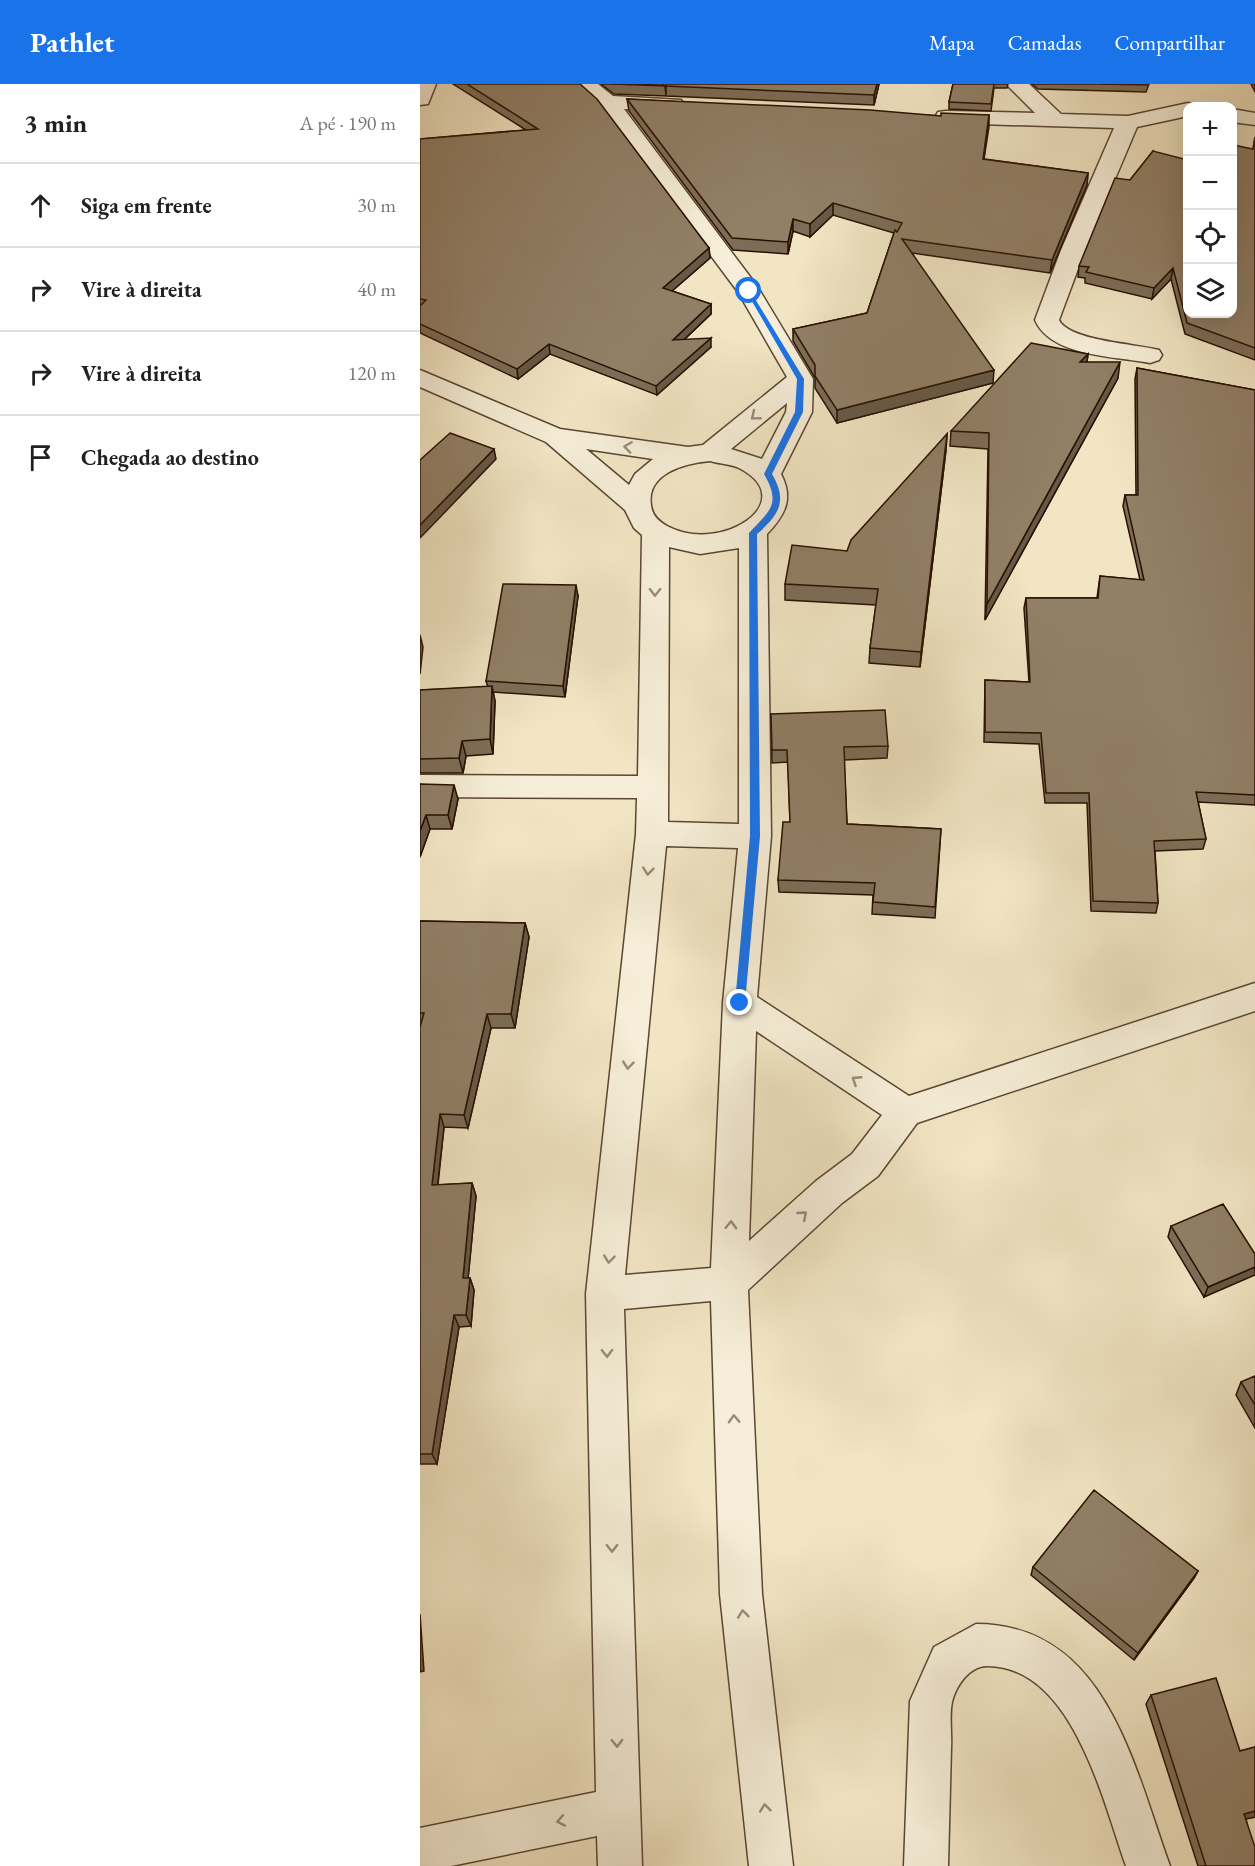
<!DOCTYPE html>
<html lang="pt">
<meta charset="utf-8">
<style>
body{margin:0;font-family:"EB Garamond",serif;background:#f2f2f2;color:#202124}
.controls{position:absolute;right:18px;top:18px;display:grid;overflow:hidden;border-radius:12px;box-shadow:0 6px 24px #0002}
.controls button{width:54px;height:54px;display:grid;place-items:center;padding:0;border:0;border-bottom:2px solid #e0e0e0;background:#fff;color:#202124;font:30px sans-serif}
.stop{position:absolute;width:18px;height:18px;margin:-14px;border:4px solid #1a73e8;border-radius:50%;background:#fff}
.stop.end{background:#1a73e8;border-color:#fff;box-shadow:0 2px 6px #0008}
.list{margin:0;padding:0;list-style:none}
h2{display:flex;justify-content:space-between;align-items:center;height:78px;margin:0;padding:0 24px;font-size:26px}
h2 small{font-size:20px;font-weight:400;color:#757577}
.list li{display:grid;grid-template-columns:39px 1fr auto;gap:18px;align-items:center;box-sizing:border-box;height:84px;padding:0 24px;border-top:2px solid #e0e0e0}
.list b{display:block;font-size:22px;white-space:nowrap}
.list em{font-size:20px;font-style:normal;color:#757577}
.icon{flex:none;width:33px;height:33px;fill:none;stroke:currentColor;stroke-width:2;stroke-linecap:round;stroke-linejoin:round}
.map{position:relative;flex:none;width:835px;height:1782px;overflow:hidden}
header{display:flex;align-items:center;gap:36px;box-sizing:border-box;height:84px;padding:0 30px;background:#1a73e8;color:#fff}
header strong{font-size:28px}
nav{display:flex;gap:33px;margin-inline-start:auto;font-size:21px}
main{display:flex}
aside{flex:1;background:#fff}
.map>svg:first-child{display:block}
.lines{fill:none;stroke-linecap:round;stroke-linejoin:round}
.minor-casing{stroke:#5b4632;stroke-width:3}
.minor{fill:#f6eed8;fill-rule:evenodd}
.wall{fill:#7d6d58;stroke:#291102;stroke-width:1.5}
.shaded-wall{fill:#665947;stroke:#291102;stroke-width:1.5}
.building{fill:#917f66;stroke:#291102;stroke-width:1.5}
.oneway{stroke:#9a8b78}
.route{fill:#1a73e8}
</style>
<header>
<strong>Pathlet</strong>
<nav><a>Mapa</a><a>Camadas</a><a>Compartilhar</a></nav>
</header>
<main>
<aside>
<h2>3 min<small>A pé · 190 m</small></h2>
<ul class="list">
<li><svg class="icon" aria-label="ahead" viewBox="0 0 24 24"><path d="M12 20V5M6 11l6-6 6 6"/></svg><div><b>Siga em frente</b></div><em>30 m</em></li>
<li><svg class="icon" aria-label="right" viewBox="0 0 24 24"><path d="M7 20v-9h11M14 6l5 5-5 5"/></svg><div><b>Vire à direita</b></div><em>40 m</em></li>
<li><svg class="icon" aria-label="right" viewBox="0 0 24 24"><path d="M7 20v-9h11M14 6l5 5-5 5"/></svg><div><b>Vire à direita</b></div><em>120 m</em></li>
<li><svg class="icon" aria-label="arrive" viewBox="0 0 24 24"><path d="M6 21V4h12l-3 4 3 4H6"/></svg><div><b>Chegada ao destino</b></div></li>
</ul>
</aside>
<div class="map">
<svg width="835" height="1782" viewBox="0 0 835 1782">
<rect width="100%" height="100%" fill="#f1e5c3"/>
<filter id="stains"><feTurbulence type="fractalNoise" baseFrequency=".00333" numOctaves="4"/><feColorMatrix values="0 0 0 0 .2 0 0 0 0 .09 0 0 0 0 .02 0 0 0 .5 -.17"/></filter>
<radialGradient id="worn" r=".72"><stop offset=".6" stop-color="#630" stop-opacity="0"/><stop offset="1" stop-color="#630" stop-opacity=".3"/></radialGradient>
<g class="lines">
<defs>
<path id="minor" d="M0,0H16L8,20L0,21Z
M153,0H178L193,12L261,16L264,21L261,26L253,27L204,25L337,202L393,295L392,328L361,390C374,415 365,431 347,450L351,752L337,913L489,1012L835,899V927L497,1039L458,1092L422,1119L328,1206L342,1510L373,1782H329L300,1510L291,1217L204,1225L222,1782H178L177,1752L31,1782H0V1744L176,1708L166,1210L216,750L217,714L0,713V691L218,692L222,451L214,444L205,426L126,358L0,303V286L140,345L268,363L283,361L367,293L318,208L180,23ZM367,319L366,328L342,375L311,365ZM166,365L233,375L215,390L209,401ZM290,377C300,380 312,380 321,385C381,418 301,471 247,442C238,437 232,431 231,421C226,389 266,379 290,377ZM249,463L280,470L319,464V740L248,738ZM246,762L318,764L303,919L291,1184L205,1191ZM336,947L462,1031L432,1070L396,1097L329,1157Z
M586,0H609L641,30L708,32L768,19L777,22H768V32L717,43L665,166L639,236C649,257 717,260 739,266L742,271L739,276L730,279C695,272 631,273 615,236L641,166L694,44L526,39L518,38L515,33L518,28L526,27L615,29Z
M812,25L835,29V41L812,38Z
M556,1540C687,1540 714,1684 750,1782H706C683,1718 653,1582 567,1582C549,1582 536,1602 532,1618C529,1632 532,1650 531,1664C530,1703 529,1743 528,1782H484L490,1617L514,1563Z"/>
</defs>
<!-- minor casing -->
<use href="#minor" class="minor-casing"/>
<!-- minor -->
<use href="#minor" class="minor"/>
</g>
<!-- wall -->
<path class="wall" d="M33,0H160L289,164L290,174L252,207L291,220V230L265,255L291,263L237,311L130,270L98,295L0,249V55L106,46Z
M181,0H243L245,2L246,12L194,10Z
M459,0L454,21L246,12V2Z
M533,0H588L587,4H574L571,27L529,25V18Z
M612,0H729L726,8L618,5Z
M831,0H835V8Z
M207,15L521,32L569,31L564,75L668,89L667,101L630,189L492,169L573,299L417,339L395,304V294L373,257V245L447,229L474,149L413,131L390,153L373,147L368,170L313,166L209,27Z
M835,53V276L765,250L751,195L732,215L665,199V194L658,193L659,182L710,96L733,67L768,230L833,65Z
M668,270L667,278L698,294L565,536L568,365L530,362L531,347Z
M717,284L835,306V721L778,718L786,755L783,765L735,767L738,819L736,829L671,827L667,719H625L619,660L564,658L565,596L609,598L604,524L606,514H677L680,492L720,496L703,422L705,411H716L715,295Z
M527,350L526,366L500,583L449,579L450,564L456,521L365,516V500L427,467Z
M158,512L145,613L73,608L75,617L73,670L46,672L43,689H0V606L68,603L66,597Z
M351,630L468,662L467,674L424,676L427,740L521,745L515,834L452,830L453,811L359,808L358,796L370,738L368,678L352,679Z
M0,700L38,715L32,745H10L0,773Z
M0,837L105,839L109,853L95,944H71L48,1044L24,1043L18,1101L52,1099L56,1112L48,1194H50L54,1206L51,1242L39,1243L17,1380H0Z
M751,1142L835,1170L784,1213L748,1153Z
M835,1292V1344L816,1311L821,1298Z
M613,1483L778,1487L774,1494L714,1576L611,1491Z
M731,1611L820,1667L835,1663V1733L826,1735L835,1782H778L726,1620Z"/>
<!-- shaded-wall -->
<path class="shaded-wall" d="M457,0H459L454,21V11Z
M569,31V43L562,88L563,75Z
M668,89L667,101L630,189L632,176Z
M413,119V131L390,153V140Z
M373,135V147L368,170V158Z
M289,164L290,174L244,214L243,204Z
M753,184L751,195L732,215L734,204Z
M291,220V230L253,266V256Z
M291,254V263L237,311L236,302Z
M129,260L130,270L98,295L97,285Z
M668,270L666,285L660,278Z
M700,278L698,294L565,536L567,520Z
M574,286L573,299L417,339V326Z
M527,350L526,366L500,583L501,568Z
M74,365L76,375L0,454V441Z
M156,501L158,512L145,613L143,602Z
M0,551L3,563L0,590Z
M72,602L75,617L73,670L70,655Z
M42,657L46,672L43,689L39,674Z
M34,701L38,715L32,745L28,731Z
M6,731L10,745L0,773V747Z
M105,839L109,853L95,944L91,930Z
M67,930L71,944L48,1044L44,1031Z
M20,1030L24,1043L16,1114L12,1101Z
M52,1099L56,1112L47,1206L43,1194Z
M835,1183V1191L784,1213L788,1203Z
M50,1194L54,1206L51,1242L46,1231Z
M34,1231L39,1243L17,1380L12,1370Z
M778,1487L774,1494L714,1576L718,1569Z
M0,1530L4,1587L0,1588Z
M835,1727V1733L817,1737L824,1730Z"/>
<!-- building -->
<path class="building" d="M47,0H160L177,15L289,164L243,204L291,220L253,256L291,254L236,302L129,260L97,285L0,240V222L6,216L0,215V55L118,45Z
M193,0H243L245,2Z
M246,0H457L454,11L246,2Z
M533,0H574L571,20L529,18Z
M681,0H727V1Z
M207,15L450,26L521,32V29L569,31L563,75L668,89L632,176L482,155L574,286L417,326L395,292V281L373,245L447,229L475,146L477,148L482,139L413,119L390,140L373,135L368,158L312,154Z
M835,53V264L767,239L753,184L734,204L666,188L669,183L659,182L695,94L710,96L733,67L768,76V230H813V61L833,65Z
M611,259L668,270L660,278H700L567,520L569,349L531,347Z
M717,284L835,306V711L776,708L786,755L734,757L738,819L673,817L669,709H626L621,649L565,648V596L610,598L606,514H678L680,492L724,496L705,411H718Z
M30,349L74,365L0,441V376Z
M527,350L501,568L450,564L458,505L365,500L372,461L427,467L431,456Z
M83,500L156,501L143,602L66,597Z
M72,602L70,655L42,657L39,674L0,675V606Z
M465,626L468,662L424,663L427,740L521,745L515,823L453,818L455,799L358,796L363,738H370L367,666H352L351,630Z
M0,700L34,701L28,731H6L0,747Z
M0,837L105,839L91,930H67L44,1031L20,1030L12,1101L52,1099L43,1194H50L46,1231H34L12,1370H0V943L4,929H0Z
M803,1120L835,1170V1183L788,1203L751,1142Z
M835,1292V1321L821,1298Z
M674,1406L778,1487L718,1569L613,1483Z
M796,1594L820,1667L835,1663V1727L824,1730L835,1763V1782H786L731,1611Z"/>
<!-- one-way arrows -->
<defs><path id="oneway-chevron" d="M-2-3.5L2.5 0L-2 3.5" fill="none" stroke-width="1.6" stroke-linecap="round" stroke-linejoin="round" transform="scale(1.5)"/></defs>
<g class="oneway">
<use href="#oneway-chevron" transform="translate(335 332) rotate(141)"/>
<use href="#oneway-chevron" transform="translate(208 363) rotate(-172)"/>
<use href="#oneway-chevron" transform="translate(235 508) rotate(91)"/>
<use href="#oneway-chevron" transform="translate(228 787) rotate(96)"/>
<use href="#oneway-chevron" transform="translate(208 981) rotate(96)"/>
<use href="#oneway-chevron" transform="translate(436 996) rotate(-147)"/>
<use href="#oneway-chevron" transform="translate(383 1131) rotate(-41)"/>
<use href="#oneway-chevron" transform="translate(311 1141) rotate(-88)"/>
<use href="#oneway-chevron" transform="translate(189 1175) rotate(96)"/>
<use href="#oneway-chevron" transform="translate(187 1269) rotate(89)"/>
<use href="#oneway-chevron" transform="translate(314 1335) rotate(-92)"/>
<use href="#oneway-chevron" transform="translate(192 1464) rotate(89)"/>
<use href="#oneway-chevron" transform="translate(323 1530) rotate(-96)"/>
<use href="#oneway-chevron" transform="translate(197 1659) rotate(89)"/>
<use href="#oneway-chevron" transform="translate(345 1724) rotate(-96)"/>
<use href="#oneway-chevron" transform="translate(141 1737) rotate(169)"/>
</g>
<!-- route -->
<path class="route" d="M329,205L384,295L383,328L352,390C368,417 359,431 337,450L340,752L325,919L320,923L315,919L330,752L329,449C349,427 362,421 344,390L375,328L377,295L326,207Z"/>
<rect width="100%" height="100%" filter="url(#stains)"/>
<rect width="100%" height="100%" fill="url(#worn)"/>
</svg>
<div class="controls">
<button>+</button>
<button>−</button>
<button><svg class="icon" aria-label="locate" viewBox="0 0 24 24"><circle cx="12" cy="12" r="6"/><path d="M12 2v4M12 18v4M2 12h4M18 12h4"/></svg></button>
<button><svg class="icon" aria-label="layers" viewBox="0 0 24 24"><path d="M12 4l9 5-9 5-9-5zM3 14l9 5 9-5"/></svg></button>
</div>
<div class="stop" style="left:329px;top:207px"></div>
<div class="stop end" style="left:320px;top:919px"></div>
</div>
</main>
